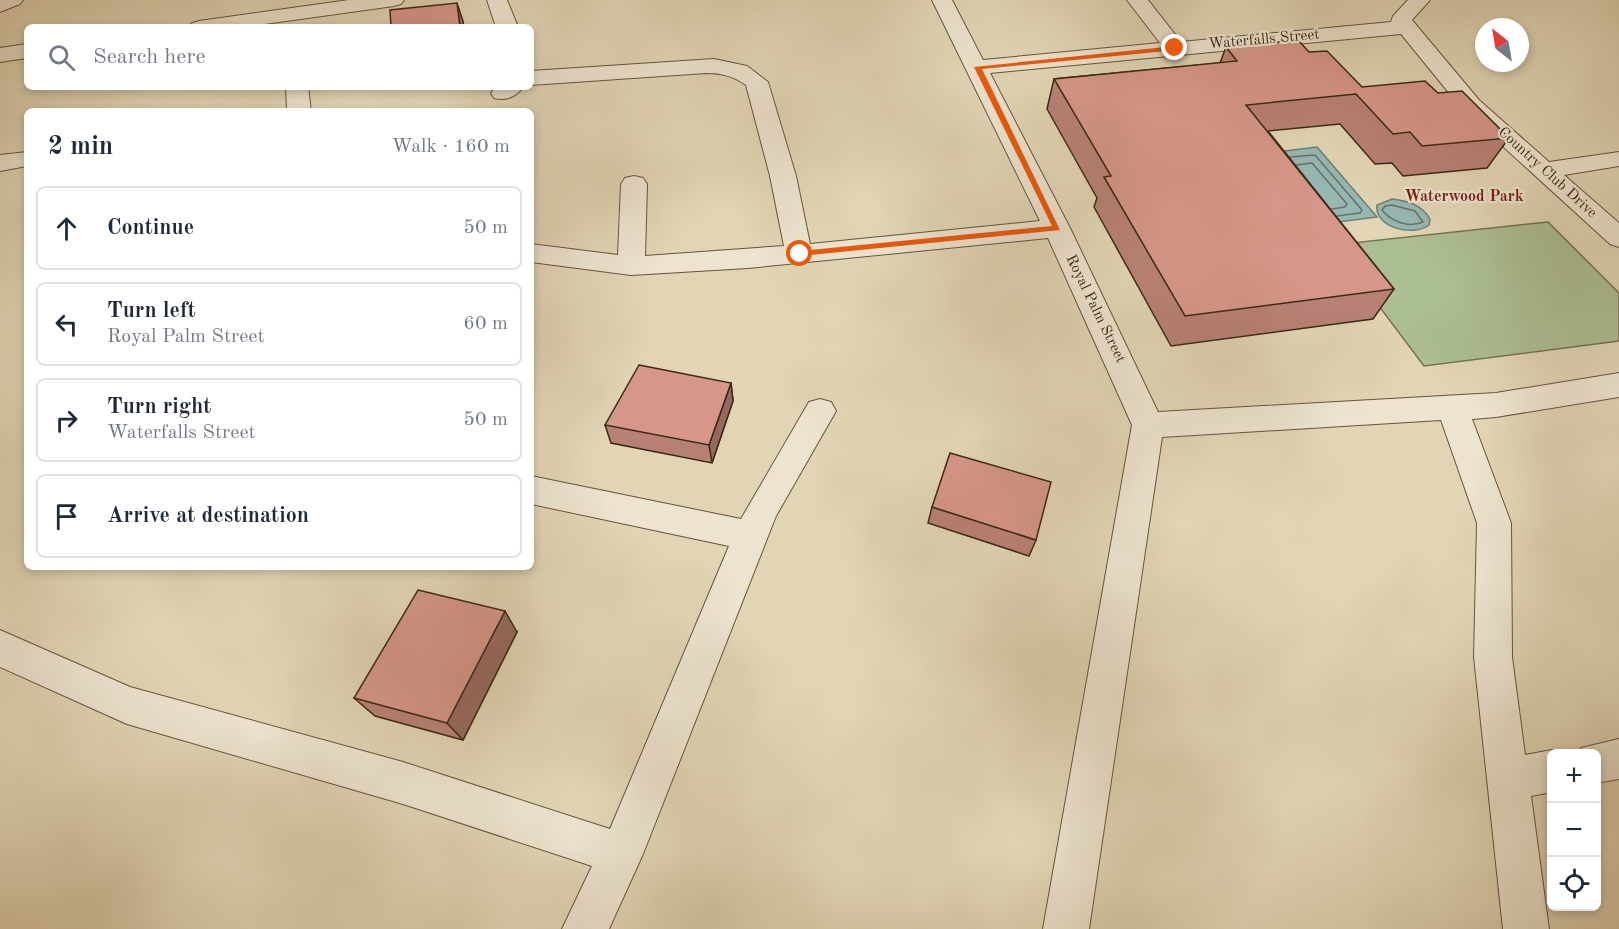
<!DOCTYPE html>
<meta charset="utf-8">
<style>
body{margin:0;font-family:"Old Standard TT",serif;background:#f6f6f7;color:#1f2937}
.controls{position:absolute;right:18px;bottom:18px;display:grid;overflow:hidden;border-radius:9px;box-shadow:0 3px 9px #0003}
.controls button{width:54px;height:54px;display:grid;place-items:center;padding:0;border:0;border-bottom:2px solid #e0e1e3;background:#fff;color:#1f2937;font:30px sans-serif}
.compass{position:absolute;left:1475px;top:18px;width:54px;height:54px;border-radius:50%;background:#fff;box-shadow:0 3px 9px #0003;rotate:329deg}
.stop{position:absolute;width:18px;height:18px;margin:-14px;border:4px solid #ea580c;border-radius:50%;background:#fff}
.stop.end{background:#ea580c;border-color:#fff;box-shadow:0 2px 6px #0008}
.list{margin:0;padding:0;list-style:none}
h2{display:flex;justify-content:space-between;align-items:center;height:78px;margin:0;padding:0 24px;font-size:26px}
h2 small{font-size:20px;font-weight:400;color:#747a83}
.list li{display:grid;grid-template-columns:39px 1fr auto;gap:18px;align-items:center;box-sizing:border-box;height:84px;margin:0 12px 12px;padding:0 12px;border:2px solid #e0e1e3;border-radius:9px}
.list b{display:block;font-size:22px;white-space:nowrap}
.list p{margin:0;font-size:20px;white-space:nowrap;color:#747a83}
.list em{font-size:20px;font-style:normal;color:#747a83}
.icon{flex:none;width:33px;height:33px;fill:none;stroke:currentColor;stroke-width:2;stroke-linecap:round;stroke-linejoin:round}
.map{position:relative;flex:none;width:1619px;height:929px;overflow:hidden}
.search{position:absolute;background:#fff;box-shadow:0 3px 9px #0003;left:24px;top:24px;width:510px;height:66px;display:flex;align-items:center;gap:15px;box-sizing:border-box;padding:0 21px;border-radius:9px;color:#747a83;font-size:22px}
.panel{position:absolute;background:#fff;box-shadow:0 3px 9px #0003;left:24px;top:108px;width:510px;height:462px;border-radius:9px}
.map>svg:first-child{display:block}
.green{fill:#acbe93;stroke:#737454;stroke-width:1.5}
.water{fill:#95b8b3;stroke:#717f73;stroke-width:1.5}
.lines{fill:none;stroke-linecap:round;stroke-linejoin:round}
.shore{stroke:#687164;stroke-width:1.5}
.minor-casing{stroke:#64553c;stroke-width:2}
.minor{fill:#ece4cf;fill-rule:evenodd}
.wall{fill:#b88176;stroke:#3a2a14;stroke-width:1.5}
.shaded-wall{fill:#966960;stroke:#3a2a14;stroke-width:1.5}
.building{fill:#d69689;stroke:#3a2a14;stroke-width:1.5}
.route{fill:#ea580c}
.labels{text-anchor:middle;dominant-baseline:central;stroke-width:4.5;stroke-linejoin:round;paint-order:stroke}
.far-street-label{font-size:15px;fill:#3a2a14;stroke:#ece4cf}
.far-neighbourhood-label{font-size:16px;font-weight:bold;fill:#7a1f14;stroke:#ece4cf}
</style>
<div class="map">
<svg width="1619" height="929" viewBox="0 0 1619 929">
<rect width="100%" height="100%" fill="#e1d5b5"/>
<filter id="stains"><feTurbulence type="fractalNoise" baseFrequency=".00333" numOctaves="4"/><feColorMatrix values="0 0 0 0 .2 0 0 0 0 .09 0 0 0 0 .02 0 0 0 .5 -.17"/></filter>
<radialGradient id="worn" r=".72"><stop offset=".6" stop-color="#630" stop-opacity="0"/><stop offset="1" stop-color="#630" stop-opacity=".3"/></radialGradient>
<!-- green -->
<path class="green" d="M1548,222L1619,293V341L1424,366L1333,245Z"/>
<!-- water -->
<path class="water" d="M1317,147L1377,217L1323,224L1267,153Z
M1392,199C1408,201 1421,204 1430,219L1429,225C1414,237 1374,228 1377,205Z"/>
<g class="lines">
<!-- shore -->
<path class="shore" d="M1290,157L1315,155L1362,210L1360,213L1337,216
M1296,165L1312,163L1347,204L1345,207L1332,209
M1392,205L1415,211L1423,222C1408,228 1392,222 1382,210L1385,206Z"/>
<defs>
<path id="minor" d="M0,0H23L20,4L0,12Z
M349,0H404L401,4L394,6L244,27H188L192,23L199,21Z
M487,0H507L518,27H496Z
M932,0H952L983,60L1160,43L1127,0H1148L1181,42L1391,22L1393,16L1408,0H1430L1412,20L1479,100L1549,162L1619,152V166L1564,175L1619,223V247L1610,244L1463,110L1401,34L990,73L1070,228L1158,412L1496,393L1619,373V397L1496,417L1472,419L1511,523L1512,657L1525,755L1552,750L1560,754H1552V792L1531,796L1549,929H1503L1474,657L1477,523L1441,420L1162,437L1089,929H1043L1132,425L1048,238L748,268L631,275L531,262V244L618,255L621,184L625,178L634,176L643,178L647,184L645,256L784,246L770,176L746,85C733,76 722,73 706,73L531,85V71L714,59L747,66L768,82L796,176L810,244L1040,221Z
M27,44V58L0,62V48Z
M286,87H308L311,111H287Z
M496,87H523C516,97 506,101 494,98L491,93Z
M27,152V166L0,171V155Z
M820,399L831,402L836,411L776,516L643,854L609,929H562L592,866L403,804L127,724L0,667V630L130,687L403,762L610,829L729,546L531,504V476L741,519L809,402Z
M1619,739V779L1596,783V754H1579L1581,748Z"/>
</defs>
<!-- minor casing -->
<use href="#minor" class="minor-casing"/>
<!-- minor -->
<use href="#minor" class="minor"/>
</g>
<!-- wall -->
<path class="wall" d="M1226,47L1309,52L1362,87L1438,93L1509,138L1487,168L1403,176L1392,163L1375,164L1340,124L1268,131L1394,289L1373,319L1171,346L1094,207L1097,198L1047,109L1054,79L1220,63Z
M731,383L733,401L712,463L611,443L605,425Z
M932,507L1036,540L1029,556L928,523Z
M517,632L463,740L375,716L354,698Z"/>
<!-- shaded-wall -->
<path class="shaded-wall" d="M457,3L463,21L464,27H460Z
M731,383L733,401L712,463L709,445Z
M505,611L517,632L463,740L447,723Z"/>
<!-- building -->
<path class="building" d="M457,3L460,27H391L390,10Z
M1298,40L1309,52L1327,51L1362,87L1425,81L1438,93L1462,91L1509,138L1422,146L1410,132L1393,134L1356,94L1246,105L1394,289L1185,316L1104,177L1111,176L1054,79L1237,61L1226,47Z
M639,365L731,383L709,445L605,425Z
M950,453L1051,482L1036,540L932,507Z
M418,590L505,611L447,723L354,698Z"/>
<!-- route -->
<path class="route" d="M1175,46L1177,50L982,69L1060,230L800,256L795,254L800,251L1052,226L974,67Z"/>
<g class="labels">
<!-- far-street labels -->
<g class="far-street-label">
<text transform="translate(1264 40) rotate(-5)">Waterfalls Street</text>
<text transform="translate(1547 173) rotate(42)">Country Club Drive</text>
<text transform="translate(1095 309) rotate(64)">Royal Palm Street</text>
</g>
<!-- far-neighbourhood labels -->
<g class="far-neighbourhood-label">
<text x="1464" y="197">Waterwood Park</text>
</g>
</g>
<rect width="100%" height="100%" filter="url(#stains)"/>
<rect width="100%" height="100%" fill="url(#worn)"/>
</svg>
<div class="controls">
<button>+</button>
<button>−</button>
<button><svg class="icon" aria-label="locate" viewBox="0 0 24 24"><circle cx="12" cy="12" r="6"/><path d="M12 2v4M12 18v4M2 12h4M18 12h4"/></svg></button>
</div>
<svg class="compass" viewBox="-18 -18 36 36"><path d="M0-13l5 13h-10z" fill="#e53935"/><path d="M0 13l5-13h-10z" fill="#747a83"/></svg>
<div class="stop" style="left:800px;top:254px"></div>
<div class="stop end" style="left:1175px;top:48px"></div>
<div class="search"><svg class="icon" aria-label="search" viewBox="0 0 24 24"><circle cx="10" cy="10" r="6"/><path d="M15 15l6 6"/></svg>Search here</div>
<section class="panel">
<h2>2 min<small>Walk · 160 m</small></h2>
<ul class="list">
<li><svg class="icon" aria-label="ahead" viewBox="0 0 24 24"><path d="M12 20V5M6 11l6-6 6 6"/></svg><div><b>Continue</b></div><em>50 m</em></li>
<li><svg class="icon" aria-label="left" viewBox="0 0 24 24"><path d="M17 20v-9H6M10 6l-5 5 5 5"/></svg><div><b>Turn left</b><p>Royal Palm Street</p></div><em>60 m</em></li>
<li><svg class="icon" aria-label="right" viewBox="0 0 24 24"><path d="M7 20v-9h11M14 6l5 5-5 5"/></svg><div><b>Turn right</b><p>Waterfalls Street</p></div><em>50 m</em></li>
<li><svg class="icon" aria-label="arrive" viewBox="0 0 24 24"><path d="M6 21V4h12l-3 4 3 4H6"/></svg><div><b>Arrive at destination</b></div></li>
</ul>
</section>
</div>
